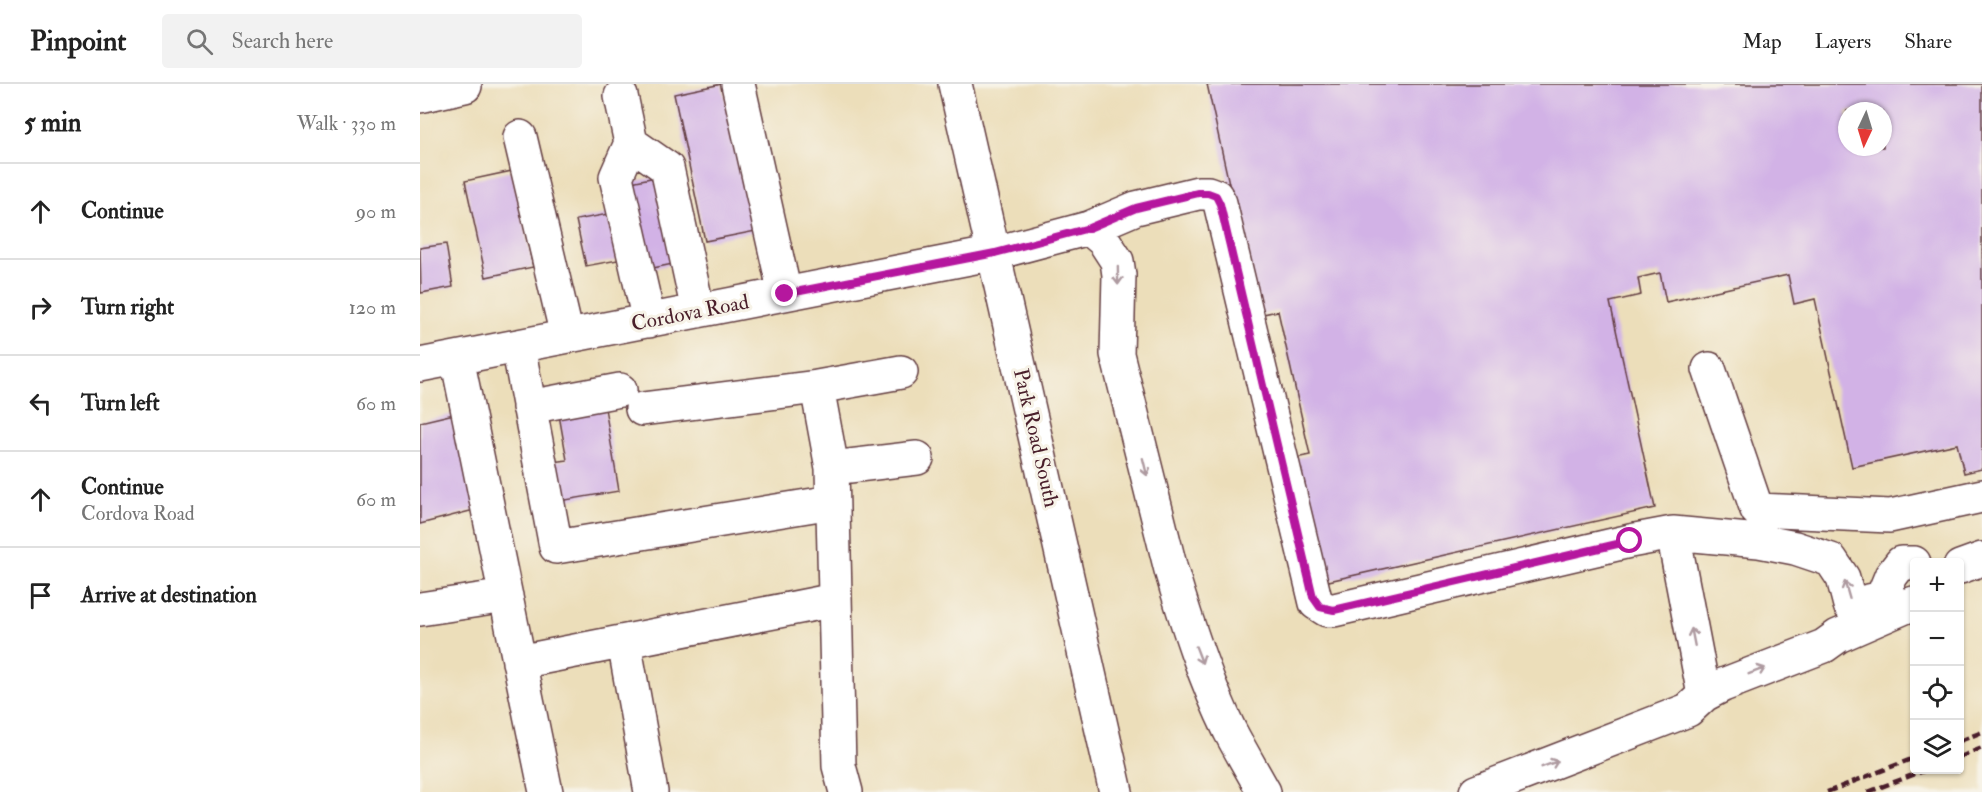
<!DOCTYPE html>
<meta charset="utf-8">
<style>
body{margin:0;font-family:"IM FELL Double Pica",serif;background:#f2f2f2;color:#222}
.controls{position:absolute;right:18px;bottom:18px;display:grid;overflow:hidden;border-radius:6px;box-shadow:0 2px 4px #0004}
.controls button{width:54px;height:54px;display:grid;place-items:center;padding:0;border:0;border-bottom:2px solid #e0e0e0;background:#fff;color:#222;font:30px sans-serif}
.compass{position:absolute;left:1418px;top:18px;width:54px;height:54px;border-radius:50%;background:#fff;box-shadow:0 2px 4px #0004;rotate:184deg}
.stop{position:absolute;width:18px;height:18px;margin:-14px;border:4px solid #b5179e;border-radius:50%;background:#fff}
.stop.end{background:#b5179e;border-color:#fff;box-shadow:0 2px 6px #0008}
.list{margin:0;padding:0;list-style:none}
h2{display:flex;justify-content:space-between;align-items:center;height:78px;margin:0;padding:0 24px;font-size:26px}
h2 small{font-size:20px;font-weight:400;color:#767676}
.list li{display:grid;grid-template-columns:39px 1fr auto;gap:18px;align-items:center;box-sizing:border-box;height:96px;padding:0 24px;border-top:2px solid #e0e0e0}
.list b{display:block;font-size:22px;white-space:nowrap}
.list p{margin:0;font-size:20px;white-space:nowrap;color:#767676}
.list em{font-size:20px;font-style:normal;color:#767676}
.icon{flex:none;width:33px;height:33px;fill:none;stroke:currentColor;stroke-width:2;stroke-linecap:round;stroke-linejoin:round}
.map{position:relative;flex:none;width:1562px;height:708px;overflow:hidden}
header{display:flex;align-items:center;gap:36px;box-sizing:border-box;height:84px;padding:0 30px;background:#fff;border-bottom:2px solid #e0e0e0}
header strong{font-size:28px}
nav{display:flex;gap:33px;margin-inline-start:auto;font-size:21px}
.search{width:420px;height:54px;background:#f2f2f2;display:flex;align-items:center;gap:15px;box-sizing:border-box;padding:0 21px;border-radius:6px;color:#767676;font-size:22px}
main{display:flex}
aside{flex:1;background:#fff}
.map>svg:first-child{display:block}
.building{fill:#d2b2e6;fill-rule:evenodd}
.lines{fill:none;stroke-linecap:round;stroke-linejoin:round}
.minor-casing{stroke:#623c40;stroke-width:36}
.major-casing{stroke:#623c40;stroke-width:36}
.minor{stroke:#fff;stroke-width:33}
.major{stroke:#fff;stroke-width:33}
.rail{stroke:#4a1f2b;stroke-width:4.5;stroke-dasharray:9 4.5;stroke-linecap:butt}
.oneway{stroke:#ae9aa0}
.route{stroke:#b5179e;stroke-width:8}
.labels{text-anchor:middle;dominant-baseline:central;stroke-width:6;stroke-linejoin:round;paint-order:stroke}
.street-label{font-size:21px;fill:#4a1f2b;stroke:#f7f3e8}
</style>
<header>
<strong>Pinpoint</strong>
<div class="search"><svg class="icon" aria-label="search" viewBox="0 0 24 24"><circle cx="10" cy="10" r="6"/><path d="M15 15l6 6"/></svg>Search here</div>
<nav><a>Map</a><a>Layers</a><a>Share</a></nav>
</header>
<main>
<aside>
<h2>5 min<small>Walk · 330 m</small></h2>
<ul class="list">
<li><svg class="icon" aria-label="ahead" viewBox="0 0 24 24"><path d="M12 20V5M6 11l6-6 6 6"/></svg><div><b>Continue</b></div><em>90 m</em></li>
<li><svg class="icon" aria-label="right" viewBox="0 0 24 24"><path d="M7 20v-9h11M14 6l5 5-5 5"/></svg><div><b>Turn right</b></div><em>120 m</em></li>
<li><svg class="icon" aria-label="left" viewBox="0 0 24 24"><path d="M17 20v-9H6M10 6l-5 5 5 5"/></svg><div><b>Turn left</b></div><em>60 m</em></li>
<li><svg class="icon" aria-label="ahead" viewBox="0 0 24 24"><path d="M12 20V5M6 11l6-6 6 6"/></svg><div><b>Continue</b><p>Cordova Road</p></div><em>60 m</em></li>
<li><svg class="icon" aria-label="arrive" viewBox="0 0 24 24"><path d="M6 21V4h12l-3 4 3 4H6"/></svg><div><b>Arrive at destination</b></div></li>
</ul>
</aside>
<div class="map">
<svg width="1562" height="708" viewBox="0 0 1562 708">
<rect width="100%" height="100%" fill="#f7f3e8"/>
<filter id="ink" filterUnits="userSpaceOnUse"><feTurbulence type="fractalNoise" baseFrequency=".0167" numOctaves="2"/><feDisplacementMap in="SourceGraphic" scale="12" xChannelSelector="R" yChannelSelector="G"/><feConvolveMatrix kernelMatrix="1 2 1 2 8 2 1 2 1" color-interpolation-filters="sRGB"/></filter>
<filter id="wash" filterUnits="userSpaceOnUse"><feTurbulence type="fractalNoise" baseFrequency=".008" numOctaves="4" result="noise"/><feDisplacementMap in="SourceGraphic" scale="24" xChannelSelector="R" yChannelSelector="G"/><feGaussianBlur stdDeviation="1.35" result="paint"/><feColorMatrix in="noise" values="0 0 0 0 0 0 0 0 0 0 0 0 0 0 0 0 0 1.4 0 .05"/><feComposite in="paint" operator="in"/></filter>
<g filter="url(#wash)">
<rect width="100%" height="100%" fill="#ecdeba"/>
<g id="blocks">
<!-- building -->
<path class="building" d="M302,0L336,147L285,157L254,10Z
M787,0H1562V385L1544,389L1537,360L1432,383L1395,215L1374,220L1368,191L1246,218L1240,189L1218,194L1221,211L1190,218L1235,424L904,498L876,374L890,371L858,227L838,231ZM1427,27H1463V63H1427Z
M92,87L113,183L66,193L45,97Z
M241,92L258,179L223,186L206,99Z
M188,130L198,176L166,182L156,136Z
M26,160L33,203L1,209L0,164Z
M185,324L199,407L140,417L133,378L147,376L139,331Z
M34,330L58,425L0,440V338Z"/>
</g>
</g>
<g filter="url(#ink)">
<use href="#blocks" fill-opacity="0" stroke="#623c40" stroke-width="1.5"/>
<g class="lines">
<defs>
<path id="minor" d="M318,0L365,210
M0,12L45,2
M201,12L211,59
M100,53L147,252
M669,144L684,157L697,177L699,191L697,270L751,486C767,540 785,596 810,647C821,668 833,688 844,708
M229,237L196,93L211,59L247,84L278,227
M98,262L136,463L412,418
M37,274L126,708
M0,281L575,169L669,144L716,124L778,109H788L796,112L800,119L896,519L907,526H914L1210,457L1253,449L1284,611
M1289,285L1337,426L1470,432L1562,412
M397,303L481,288
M109,323L200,306
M222,325L397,303L412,384L419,682L426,708
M412,384L497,374
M1253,449L1339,457L1375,464L1411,476L1423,494L1430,521L1462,514L1471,492L1481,479H1494
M1540,483L1562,475
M0,525L86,512
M204,558L231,708
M99,578L415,516
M1056,708L1268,626L1284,611L1303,601L1404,562L1418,552L1494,519"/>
<path id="major" d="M535,0L696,708"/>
</defs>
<!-- minor casing -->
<use href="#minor" class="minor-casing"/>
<!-- major casing -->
<use href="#major" class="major-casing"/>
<!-- minor -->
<use href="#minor" class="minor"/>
<!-- major -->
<use href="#major" class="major"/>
<!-- rail -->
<path class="rail" d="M1540,657L1562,648
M1540,673L1562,664
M1407,708L1494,674
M1448,708L1506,686"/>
</g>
<!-- one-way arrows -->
<defs><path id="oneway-shaft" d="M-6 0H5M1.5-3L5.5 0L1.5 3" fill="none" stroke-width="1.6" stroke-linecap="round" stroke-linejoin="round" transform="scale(1.5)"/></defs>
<g class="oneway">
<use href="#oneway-shaft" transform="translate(698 192) rotate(89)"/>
<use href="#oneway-shaft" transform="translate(725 383) rotate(76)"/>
<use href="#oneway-shaft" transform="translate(1427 506) rotate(-106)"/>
<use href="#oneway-shaft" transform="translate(1273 553) rotate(-101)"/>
<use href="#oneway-shaft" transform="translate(779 571) rotate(69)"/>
<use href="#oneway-shaft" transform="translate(1337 587) rotate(-21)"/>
<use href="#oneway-shaft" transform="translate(1130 680) rotate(-21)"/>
</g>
</g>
<g class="lines" filter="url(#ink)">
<!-- route -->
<path class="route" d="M365,210L575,169L669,144L716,124L778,109H788L796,112L800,120L893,513L900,523L914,526L1210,457"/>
</g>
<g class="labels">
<!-- street labels -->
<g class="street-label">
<text transform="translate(270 229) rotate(-11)">Cordova Road</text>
<text transform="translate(616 354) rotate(77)">Park Road South</text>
</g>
</g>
</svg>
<div class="controls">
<button>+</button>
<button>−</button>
<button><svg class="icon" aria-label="locate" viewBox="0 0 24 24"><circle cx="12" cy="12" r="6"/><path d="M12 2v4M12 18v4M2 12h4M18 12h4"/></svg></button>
<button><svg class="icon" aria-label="layers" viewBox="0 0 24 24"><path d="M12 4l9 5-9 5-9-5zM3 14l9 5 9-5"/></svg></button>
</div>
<svg class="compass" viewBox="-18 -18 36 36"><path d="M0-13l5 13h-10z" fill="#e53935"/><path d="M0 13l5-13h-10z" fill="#767676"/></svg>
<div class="stop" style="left:1210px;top:457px"></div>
<div class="stop end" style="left:365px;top:210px"></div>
</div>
</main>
